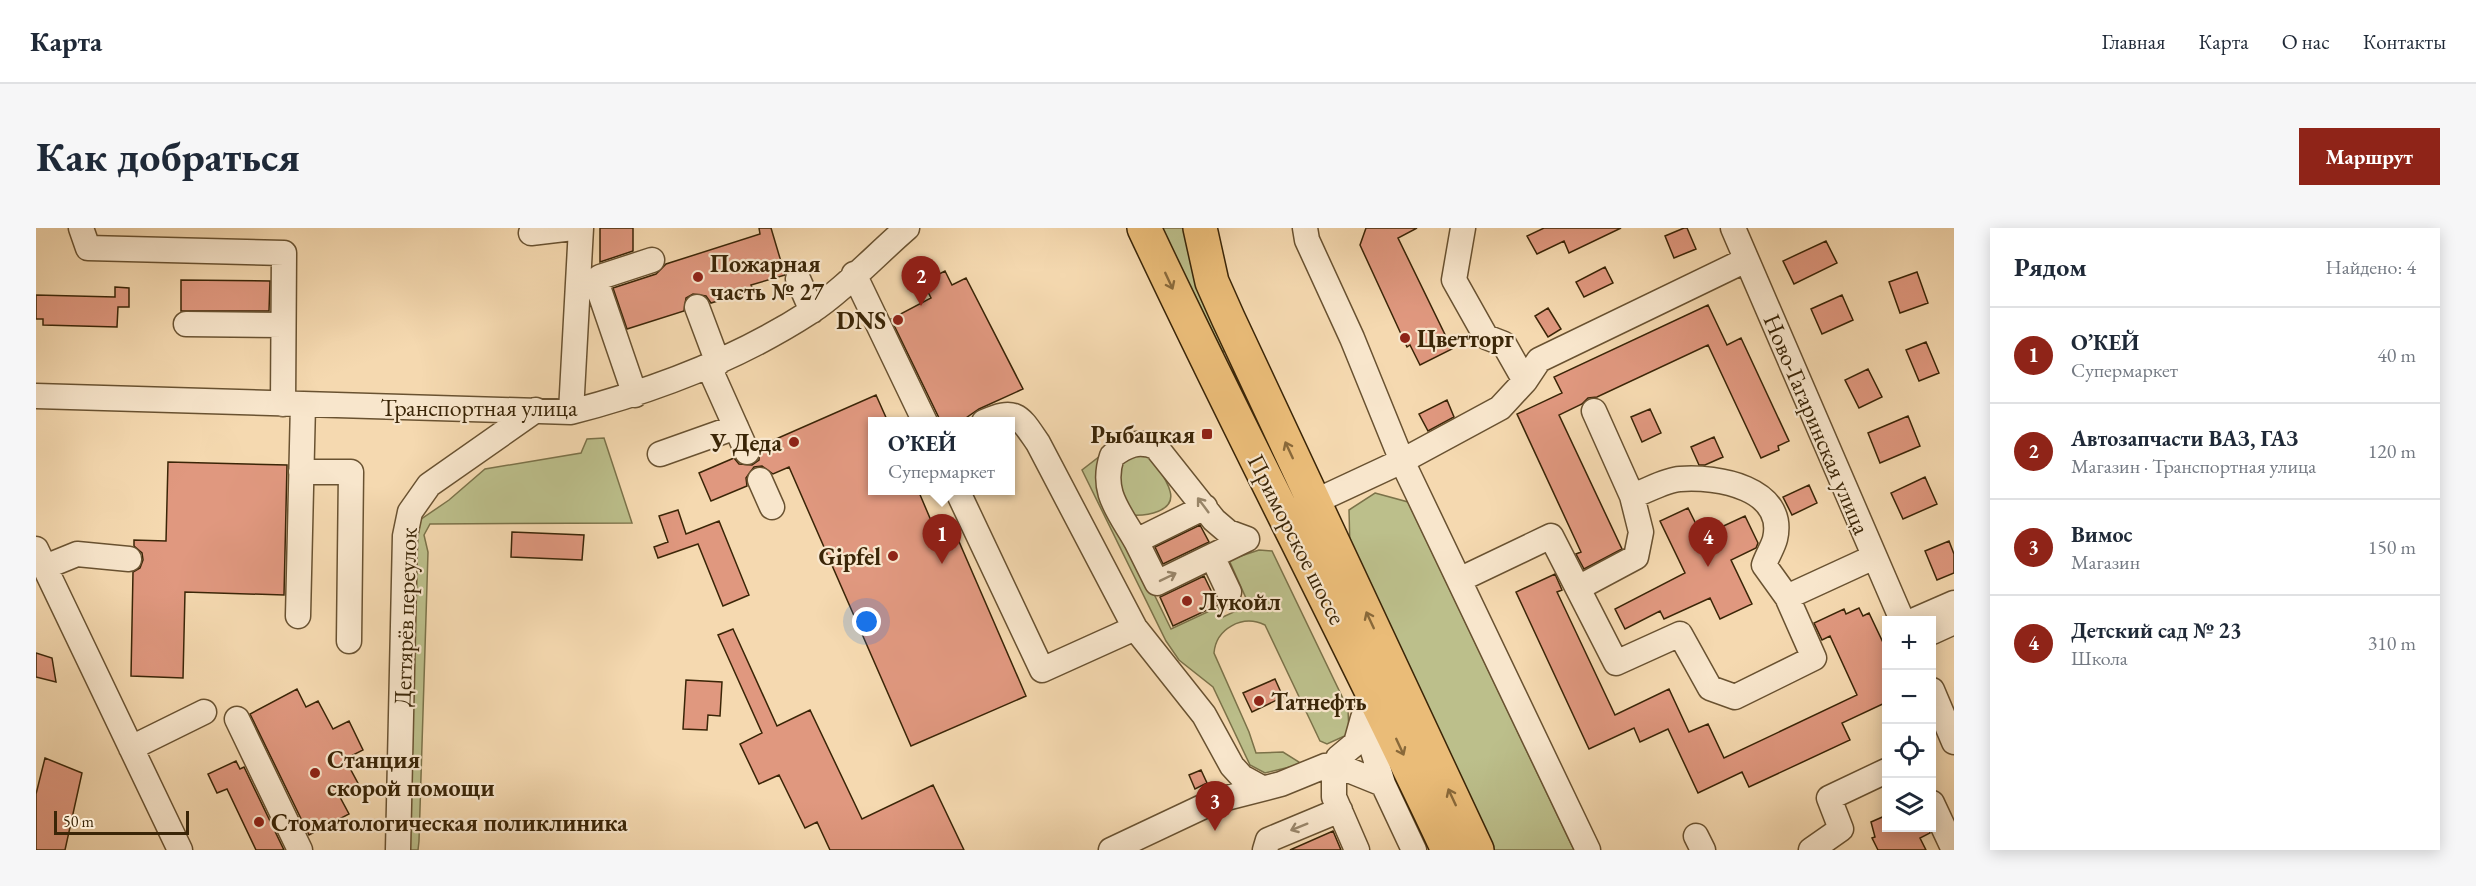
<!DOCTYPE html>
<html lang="ru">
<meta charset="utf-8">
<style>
body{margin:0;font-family:"EB Garamond",serif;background:#f6f6f7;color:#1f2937}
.controls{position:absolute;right:18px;bottom:18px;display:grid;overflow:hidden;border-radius:0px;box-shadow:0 3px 15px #0003}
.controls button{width:54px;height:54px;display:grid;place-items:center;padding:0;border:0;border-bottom:2px solid #e0e1e3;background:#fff;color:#1f2937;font:30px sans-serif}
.scale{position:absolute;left:18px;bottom:15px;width:135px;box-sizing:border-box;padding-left:6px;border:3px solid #3a2507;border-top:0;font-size:16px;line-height:21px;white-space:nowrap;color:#3a2507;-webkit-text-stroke:4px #f8e6cc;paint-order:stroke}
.you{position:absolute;left:831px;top:394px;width:21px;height:21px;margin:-15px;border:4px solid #fff;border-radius:50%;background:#1a73e8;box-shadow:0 0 0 9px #1a73e833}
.badge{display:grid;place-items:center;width:39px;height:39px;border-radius:50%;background:#8f2418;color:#fff;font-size:20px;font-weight:700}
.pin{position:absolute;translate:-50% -50px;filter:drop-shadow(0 2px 3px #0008)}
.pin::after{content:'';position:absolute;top:32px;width:21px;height:18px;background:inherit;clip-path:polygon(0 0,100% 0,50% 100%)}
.popup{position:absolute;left:832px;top:189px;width:147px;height:78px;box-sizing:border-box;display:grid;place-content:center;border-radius:0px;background:#fff;filter:drop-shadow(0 2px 4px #0005);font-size:20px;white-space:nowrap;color:#747a83}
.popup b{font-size:22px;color:#1f2937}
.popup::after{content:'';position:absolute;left:50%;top:100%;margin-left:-12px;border:12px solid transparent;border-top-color:#fff}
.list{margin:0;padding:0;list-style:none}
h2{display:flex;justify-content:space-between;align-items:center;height:78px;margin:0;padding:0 24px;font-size:26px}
h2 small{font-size:20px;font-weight:400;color:#747a83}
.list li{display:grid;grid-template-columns:39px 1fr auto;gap:18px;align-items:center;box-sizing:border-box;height:96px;padding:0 24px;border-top:2px solid #e0e1e3}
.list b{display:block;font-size:22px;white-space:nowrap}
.list p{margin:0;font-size:20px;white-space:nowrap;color:#747a83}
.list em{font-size:20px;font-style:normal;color:#747a83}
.icon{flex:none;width:33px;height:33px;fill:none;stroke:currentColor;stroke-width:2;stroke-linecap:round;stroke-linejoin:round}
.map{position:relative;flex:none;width:1918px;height:622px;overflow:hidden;border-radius:0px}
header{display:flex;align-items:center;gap:36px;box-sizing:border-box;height:84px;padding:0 30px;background:#fff;border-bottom:2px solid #e0e1e3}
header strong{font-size:28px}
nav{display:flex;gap:33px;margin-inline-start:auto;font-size:21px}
.intro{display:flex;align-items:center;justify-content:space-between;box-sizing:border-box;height:144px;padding:0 36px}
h1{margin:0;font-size:42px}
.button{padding:15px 27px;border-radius:0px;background:#8f2418;color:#fff;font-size:21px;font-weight:700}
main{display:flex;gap:36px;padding:0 36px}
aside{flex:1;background:#fff;border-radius:0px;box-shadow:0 3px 15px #0003}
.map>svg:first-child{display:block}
.green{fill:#bcbf8b;stroke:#7b7249;stroke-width:1.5}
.building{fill:#e0987f;stroke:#3a2507;stroke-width:1.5}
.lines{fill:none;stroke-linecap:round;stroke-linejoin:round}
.minor-casing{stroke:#695231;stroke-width:27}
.highway-casing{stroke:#3a2507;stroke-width:36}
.minor{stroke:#f8e6cc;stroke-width:24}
.highway{stroke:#eabc78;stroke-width:33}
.oneway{stroke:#89693a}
.oneway2{stroke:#99866a}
.poi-dot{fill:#8f2418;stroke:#f8e6cc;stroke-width:2}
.labels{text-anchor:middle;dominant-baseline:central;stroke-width:4.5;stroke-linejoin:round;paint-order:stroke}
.poi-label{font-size:24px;font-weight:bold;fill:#3a2507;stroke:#f8e6cc;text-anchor:start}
.street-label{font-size:24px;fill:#3a2507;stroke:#f8e6cc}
</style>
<header>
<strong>Карта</strong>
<nav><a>Главная</a><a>Карта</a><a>О нас</a><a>Контакты</a></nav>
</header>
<div class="intro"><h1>Как добраться</h1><a class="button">Маршрут</a></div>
<main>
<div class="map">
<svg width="1918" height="622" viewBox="0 0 1918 622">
<rect width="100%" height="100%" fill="#f5d9b0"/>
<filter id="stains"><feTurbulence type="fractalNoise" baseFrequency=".00333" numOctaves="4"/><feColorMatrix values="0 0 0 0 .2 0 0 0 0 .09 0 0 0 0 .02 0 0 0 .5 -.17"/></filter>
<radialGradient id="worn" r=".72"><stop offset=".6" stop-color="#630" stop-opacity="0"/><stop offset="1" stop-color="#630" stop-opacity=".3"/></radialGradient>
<!-- green -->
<path class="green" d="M1126,0H1149L1190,124L1186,123Z
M568,210L596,295L394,296L388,307L392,324L383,613L382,622H364L378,296L413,272L449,241L545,225L551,211Z
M1068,225L1064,255L1135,401L1182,379L1187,389L1213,377L1193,332L1223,322L1236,323L1312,481L1313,506L1291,516L1284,513L1229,397C1206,386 1180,401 1178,425L1213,504L1220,525L1247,524L1263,534L1262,537L1229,545L1214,537L1177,459L1143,432L1130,413L1046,242Z
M1096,225L1115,228C1121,239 1131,251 1134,263C1140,284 1110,288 1095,287L1079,244Z
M1339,265L1372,274L1538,622H1456L1314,321L1313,282Z"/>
<!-- building -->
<path class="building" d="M564,0H597V23L564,34Z
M723,0H735L749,47L715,57L717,62L675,75L670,68L657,66L650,70L648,83L591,101L577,60L620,46L630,36L724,6Z
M1330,0H1381L1362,10L1416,121L1384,137L1374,117L1371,119L1324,17Z
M1508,0H1585L1533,25L1528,13L1501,26L1491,8Z
M1648,0H1651L1660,21L1638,30L1629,8Z
M1790,13L1801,35L1758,56L1747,33Z
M1569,39L1577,55L1548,69L1540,54Z
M909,43L916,57L930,50L987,161L943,181L924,194H905L855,91L895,70L887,54Z
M1881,44L1892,75L1864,85L1853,54Z
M145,52L234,53L233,83H145Z
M79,59L93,60V79H82L81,99L7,97V91H0V67L79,69Z
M1806,67L1817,92L1786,106L1775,81Z
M1672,77L1691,117L1705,110L1753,213L1742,218L1743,222L1725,230L1672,117L1561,169L1552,170L1546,176L1523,187L1586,321L1548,341L1540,326L1545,324L1481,186L1526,165L1518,149Z
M1512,80L1525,101L1512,109L1499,88Z
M1890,114L1903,145L1883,153L1870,122Z
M1832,141L1846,169L1823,180L1809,152Z
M840,167L852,194H837V262H882L905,316L921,309L990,468L875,518L753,239L737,246L726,238L718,239L710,250L711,258L675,273L663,245L698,230L703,236L716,237L723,232L724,218Z
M1411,172L1418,189L1392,203L1383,186Z
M1614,181L1625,205L1606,214L1595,189Z
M1872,188L1884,218L1844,235L1832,205Z
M1678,209L1687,229L1669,237H1663L1655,219Z
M132,234L251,237L248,367L149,364L147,450L95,448L97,344L104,340L107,332L106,325L98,318V312L130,313Z
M1889,249L1901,276L1867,291L1855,265Z
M1773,257L1781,275L1756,287L1747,269Z
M1652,280L1666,308L1709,288L1722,315L1720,320L1695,332L1716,376L1684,391L1674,370L1628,391L1624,383L1589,401L1579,381L1649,345L1624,293Z
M642,282L650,306L683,293L713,367L687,378L662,316L622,330L618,319L632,314L623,288Z
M1164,297L1173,314L1127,336L1119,319Z
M476,304L548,307L546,332L475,329Z
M1913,313L1918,326V345L1901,352L1889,323Z
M1519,346L1526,362L1521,364L1579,487L1633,461L1653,504L1672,496L1688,530L1821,467L1794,408L1786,412L1778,395L1808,381L1810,386L1823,380L1827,388L1833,385L1851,423V474L1806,495L1814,512L1713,559L1706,544L1662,565L1632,501L1604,514L1598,500L1553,521L1480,364Z
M1168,348L1182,377L1137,398L1124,369Z
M697,401L741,498L774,482L826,591L897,557L928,622H794L781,594L769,600L743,547L723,556L704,516L726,505L682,407Z
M0,425L16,430L20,454L0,449Z
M1239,451L1247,469L1216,484L1207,465Z
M650,452L686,454L684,488L672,487L671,502L647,501Z
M261,461L270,479L282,473L297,501L313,493L327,522L309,531L324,559L304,569L313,586L273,607L214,486Z
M9,530L46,545L29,622H0V566Z
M200,533L204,541L208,539L248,622H220L191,561L181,565L172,546Z
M1165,542L1171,555L1159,561L1153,547Z
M1851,587V600H1892L1894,605L1884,610L1890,622H1842L1836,610L1839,609L1835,594Z
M1297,603L1305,622H1254Z"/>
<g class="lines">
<defs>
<path id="minor" d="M45,0L52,20L248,25L247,176
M1269,0L1271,12L1316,110L1366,233L1552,622
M1427,0L1418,52L1450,109L1468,116L1489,153
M1697,0L1866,392
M495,5L537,0
M818,46L889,194
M762,51L776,83
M661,79L682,135
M150,96L247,97
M673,139L711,224
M599,167L562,59L564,49L616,32
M0,168L535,184C620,162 700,132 774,84C805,64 842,25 871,0
M1558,183L1596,268
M535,184L545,0
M948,194C981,179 984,189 1002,215L1099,400L1168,487L1196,538L1206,549L1226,560
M624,226L700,199
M265,244H315L313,413
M724,252L736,279
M921,262L1006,442L1099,400
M1278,274L1366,233L1464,180L1489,153L1503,132L1710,32
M1169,279L1100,313C1083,283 1064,264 1076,228C1091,217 1102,212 1120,219L1178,292L1192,304L1211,311
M1100,313L1121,355L1211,311
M0,321L144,622
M1176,328L1193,364
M9,339L41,326L93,331
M1423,352L1515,308L1580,435L1644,406L1674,460L1699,469L1778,430L1751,369L1838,329
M1542,360L1600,329L1605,304L1596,268C1611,263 1629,252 1644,251C1681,248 1751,260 1739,311C1737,319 1731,328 1728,337L1751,369
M262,388L267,176
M1879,392L1918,375
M1896,404L1918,394
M1896,462L1918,514
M1339,467L1327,490L1347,556L1378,622
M201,491L264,622
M95,520L168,484
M1896,575L1918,622
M1660,608L1667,622
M362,622L369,308L374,284L393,257L500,182
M1075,622L1179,573L1245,556L1289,538L1300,537L1347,556
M1229,622L1232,612L1304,582
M1321,622L1298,569V544L1302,530L1320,515L1327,490
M1775,622L1805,601L1793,570L1850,543"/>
<path id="highway" d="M1108,0C1206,209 1314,413 1412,622
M1164,0L1176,54L1192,90L1441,622"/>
</defs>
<!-- minor casing -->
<use href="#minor" class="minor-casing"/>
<!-- highway casing -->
<use href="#highway" class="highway-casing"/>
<!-- minor -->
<use href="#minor" class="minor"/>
<!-- highway -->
<use href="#highway" class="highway"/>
</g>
<!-- one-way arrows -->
<defs><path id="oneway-shaft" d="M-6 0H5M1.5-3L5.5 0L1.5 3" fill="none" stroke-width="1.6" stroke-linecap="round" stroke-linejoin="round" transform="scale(1.5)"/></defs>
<g class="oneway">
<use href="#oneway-shaft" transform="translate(1133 53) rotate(65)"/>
<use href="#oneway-shaft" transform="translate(1253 222) rotate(-115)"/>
<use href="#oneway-shaft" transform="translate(1334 392) rotate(-115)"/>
<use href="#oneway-shaft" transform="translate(1364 519) rotate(65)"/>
<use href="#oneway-shaft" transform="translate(1416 569) rotate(-115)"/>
</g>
<g class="oneway2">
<use href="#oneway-shaft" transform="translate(1167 277) rotate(-127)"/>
<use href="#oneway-shaft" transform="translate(1132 349) rotate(-26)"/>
<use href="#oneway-shaft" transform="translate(1263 599) rotate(158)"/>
</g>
<!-- markers -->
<g class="poi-dot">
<circle cx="662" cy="49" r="6"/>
<circle cx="862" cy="92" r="6"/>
<circle cx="1369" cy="110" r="6"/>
<rect x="1165" y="200" width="12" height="12" rx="3"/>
<circle cx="758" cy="214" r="6"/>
<circle cx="857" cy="328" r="6"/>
<circle cx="1151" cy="373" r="6"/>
<circle cx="1223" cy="473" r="6"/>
<circle cx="279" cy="545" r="6"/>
<circle cx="223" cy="594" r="6"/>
</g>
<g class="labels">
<!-- poi labels -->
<g class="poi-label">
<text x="674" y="35">Пожарная<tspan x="674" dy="28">часть № 27</tspan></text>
<text x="850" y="92" text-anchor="end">DNS</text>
<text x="1381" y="110">Цветторг</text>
<text x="1159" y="206" text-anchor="end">Рыбацкая</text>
<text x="746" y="214" text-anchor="end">У Деда</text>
<text x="845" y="328" text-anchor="end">Gipfel</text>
<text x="1163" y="373">Лукойл</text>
<text x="1235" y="473">Татнефть</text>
<text x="291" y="531">Станция<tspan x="291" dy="28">скорой помощи</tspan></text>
<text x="235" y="594">Стоматологическая поликлиника</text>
</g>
<!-- street labels -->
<g class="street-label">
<text x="443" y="179">Транспортная улица</text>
<text transform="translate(1781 196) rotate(67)">Ново-Гагаринская улица</text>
<text transform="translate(1261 311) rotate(63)">Приморское шоссе</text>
<text transform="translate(369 389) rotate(-88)">Дегтярёв переулок</text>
</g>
</g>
<rect width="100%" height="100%" filter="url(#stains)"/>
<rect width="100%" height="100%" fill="url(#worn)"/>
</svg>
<div class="controls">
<button>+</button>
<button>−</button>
<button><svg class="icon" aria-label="locate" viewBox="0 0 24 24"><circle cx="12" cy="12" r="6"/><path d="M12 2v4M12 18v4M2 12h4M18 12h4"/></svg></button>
<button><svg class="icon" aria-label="layers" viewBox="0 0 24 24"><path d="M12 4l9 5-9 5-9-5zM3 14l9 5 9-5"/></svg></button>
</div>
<div class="scale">50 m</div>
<div class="you"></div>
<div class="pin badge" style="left:906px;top:336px">1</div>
<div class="popup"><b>О’КЕЙ</b>Супермаркет</div>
<div class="pin badge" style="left:885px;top:78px">2</div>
<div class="pin badge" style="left:1179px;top:603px">3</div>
<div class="pin badge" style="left:1672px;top:339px">4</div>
</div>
<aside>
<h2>Рядом<small>Найдено: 4</small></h2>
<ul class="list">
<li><span class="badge">1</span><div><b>О’КЕЙ</b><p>Супермаркет</p></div><em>40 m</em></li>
<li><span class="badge">2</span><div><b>Автозапчасти ВАЗ, ГАЗ</b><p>Магазин · Транспортная улица</p></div><em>120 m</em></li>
<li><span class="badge">3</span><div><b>Вимос</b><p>Магазин</p></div><em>150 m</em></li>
<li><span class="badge">4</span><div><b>Детский сад № 23</b><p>Школа</p></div><em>310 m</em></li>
</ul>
</aside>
</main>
